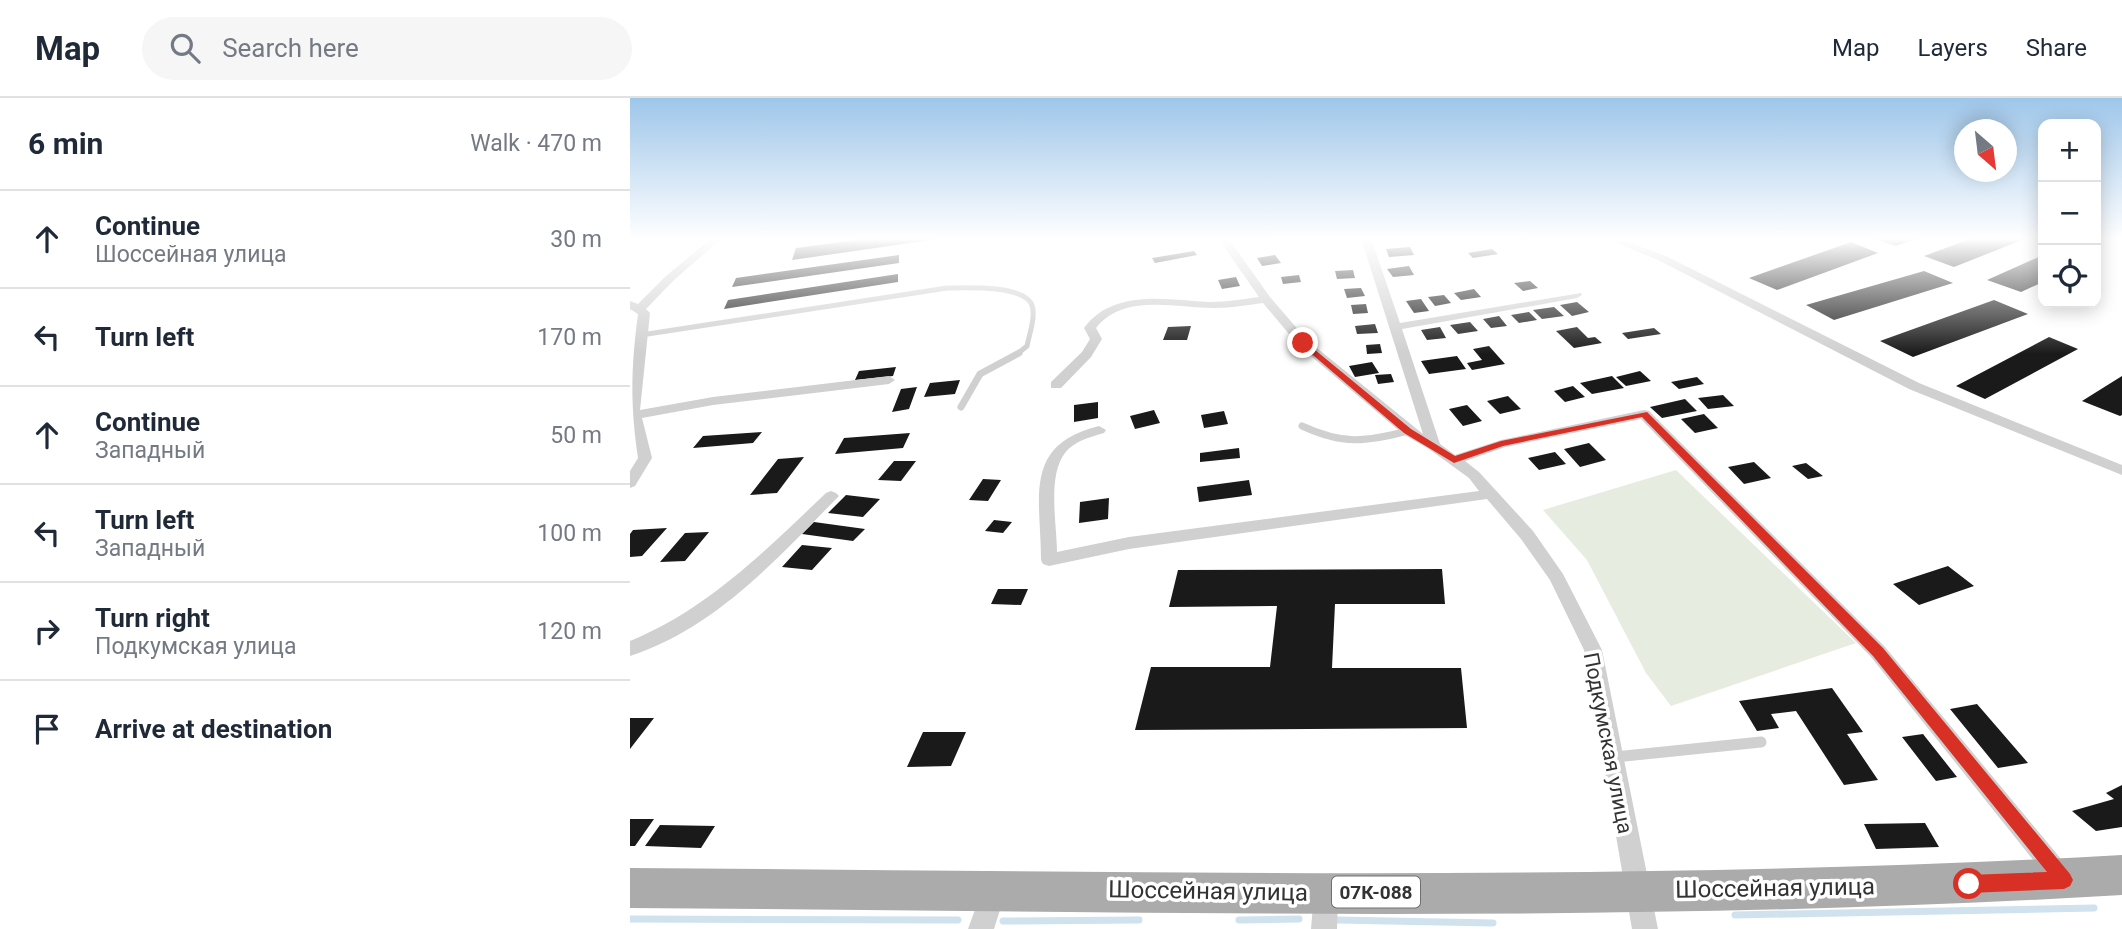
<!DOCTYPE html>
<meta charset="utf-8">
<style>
body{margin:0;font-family:Roboto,sans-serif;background:#f6f6f7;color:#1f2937}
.controls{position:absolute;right:21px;top:21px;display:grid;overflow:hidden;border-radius:14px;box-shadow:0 4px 18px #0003}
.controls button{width:63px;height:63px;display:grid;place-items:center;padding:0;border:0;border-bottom:2px solid #e0e1e3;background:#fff;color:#1f2937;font:35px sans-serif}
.compass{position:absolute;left:1324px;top:21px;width:63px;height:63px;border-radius:50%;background:#fff;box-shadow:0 4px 18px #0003;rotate:152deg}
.stop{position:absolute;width:21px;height:21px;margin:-16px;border:5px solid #d93025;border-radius:50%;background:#fff}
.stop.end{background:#d93025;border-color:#fff;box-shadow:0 2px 7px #0008}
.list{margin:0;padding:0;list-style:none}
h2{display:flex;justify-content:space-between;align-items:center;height:91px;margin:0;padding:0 28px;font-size:30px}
h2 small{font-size:23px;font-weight:400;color:#747a83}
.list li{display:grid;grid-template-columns:46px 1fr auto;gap:21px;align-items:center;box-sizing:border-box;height:98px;padding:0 28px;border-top:2px solid #e0e1e3}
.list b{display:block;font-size:26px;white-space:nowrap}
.list p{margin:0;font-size:23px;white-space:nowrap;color:#747a83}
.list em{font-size:23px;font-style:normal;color:#747a83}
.icon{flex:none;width:38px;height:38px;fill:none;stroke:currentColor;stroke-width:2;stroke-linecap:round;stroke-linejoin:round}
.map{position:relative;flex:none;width:1492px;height:831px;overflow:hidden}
header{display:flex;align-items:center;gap:42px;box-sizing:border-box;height:98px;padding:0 35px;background:#fff;border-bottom:2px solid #e0e1e3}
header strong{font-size:33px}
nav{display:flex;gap:38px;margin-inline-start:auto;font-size:24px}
.search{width:490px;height:63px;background:#f6f6f7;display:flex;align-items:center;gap:18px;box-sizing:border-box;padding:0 24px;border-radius:38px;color:#747a83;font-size:26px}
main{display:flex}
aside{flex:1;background:#fff}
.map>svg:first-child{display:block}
.green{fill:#e6ecdf}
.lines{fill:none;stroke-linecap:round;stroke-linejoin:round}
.stream{stroke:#cfe2ee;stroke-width:7}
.building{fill:#1a1a1a}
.lane-far2{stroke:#d0d0d0;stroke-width:5}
.lane-far1{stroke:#d0d0d0;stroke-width:7}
.lane{stroke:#d0d0d0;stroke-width:11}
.street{fill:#d0d0d0;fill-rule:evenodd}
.primary{fill:#ababab;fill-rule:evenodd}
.route{fill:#d93025}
.labels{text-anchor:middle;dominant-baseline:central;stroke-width:7;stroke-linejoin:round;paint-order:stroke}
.shield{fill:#fff;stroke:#707070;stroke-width:2}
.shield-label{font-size:19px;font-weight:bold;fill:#333}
.street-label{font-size:21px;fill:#333;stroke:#fff}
.near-street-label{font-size:24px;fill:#333;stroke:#fff}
</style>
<header>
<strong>Map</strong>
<div class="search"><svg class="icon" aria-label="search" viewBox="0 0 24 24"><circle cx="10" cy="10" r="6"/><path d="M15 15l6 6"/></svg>Search here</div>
<nav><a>Map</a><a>Layers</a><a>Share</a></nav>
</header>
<main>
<aside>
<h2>6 min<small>Walk · 470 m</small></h2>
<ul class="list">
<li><svg class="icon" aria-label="ahead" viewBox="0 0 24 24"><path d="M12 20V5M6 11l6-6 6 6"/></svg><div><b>Continue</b><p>Шоссейная улица</p></div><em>30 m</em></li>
<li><svg class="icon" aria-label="left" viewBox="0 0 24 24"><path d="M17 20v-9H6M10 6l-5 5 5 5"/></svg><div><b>Turn left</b></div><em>170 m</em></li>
<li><svg class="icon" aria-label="ahead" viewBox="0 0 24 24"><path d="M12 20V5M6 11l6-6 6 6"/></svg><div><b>Continue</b><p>Западный</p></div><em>50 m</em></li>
<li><svg class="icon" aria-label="left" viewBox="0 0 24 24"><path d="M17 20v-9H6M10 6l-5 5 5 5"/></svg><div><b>Turn left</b><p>Западный</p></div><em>100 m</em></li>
<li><svg class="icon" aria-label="right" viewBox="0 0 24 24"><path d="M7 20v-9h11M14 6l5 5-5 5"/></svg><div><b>Turn right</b><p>Подкумская улица</p></div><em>120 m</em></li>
<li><svg class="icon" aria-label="arrive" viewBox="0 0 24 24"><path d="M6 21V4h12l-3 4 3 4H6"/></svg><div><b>Arrive at destination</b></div></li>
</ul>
</aside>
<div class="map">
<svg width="1492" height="831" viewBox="0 0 1492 831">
<rect width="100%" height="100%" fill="#fff"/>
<!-- green -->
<path class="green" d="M1046,372L1226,545L1041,608L1016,575L957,462L913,412Z"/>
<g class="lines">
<!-- stream -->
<path class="stream" d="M1105,817L1464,810
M0,821L328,822
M609,822L669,821
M707,822L863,825
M373,823L509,822"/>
</g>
<!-- building -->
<path class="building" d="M241,140L308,141L162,162L166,150Z
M1243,140H1288L1266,148Z
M1343,140H1397L1324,169L1294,158Z
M1221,144L1248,155L1147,192L1119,180Z
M780,149L784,157L759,159L756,151Z
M862,151L868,156L843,160L838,155Z
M564,153L567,157L525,165L522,160Z
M269,157V165L102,189L106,180Z
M645,157L651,165L632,168L627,160Z
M1413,157V184L1391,194L1357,182Z
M779,168L784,177L763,179L757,171Z
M723,172L725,180L707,181L705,173Z
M1294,173L1323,185L1204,222L1176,207Z
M268,176V184L94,211L98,202Z
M669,177L671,184L653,186L651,179Z
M606,179L610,188L592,191L588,182Z
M900,183L908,190L893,193L884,185Z
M731,190L735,198L717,200L714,191Z
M844,191L851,199L831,202L824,195Z
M814,197L821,205L805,208L798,199Z
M791,201L799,213L784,215L776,203Z
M1364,202L1398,216L1283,259L1250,243Z
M947,204L959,214L942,218L930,207Z
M736,206L738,215L723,216L721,207Z
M924,209L934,218L912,221L903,212Z
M899,214L907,222L889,225L881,217Z
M869,218L877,228L861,230L853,221Z
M840,224L848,233L828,236L820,227Z
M745,226L748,235L727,236L725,228Z
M561,228L557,242H533L538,229Z
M810,229L816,240L797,242L791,232Z
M947,229L958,240L965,239L972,245L944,250L926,233Z
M1024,230L1031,236L998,241L992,235Z
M1419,239L1448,251L1355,301L1326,288Z
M750,246L752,255L737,256L736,247Z
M859,248L875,266L842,272L837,265L852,262L843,251Z
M827,258L836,271L799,276L791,263Z
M742,264L749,275L725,279L719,268Z
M266,269L263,278L225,282L229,273Z
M1010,273L1021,283L996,288L986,279Z
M761,276L764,284L748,286L745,277Z
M982,278L994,290L962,296L950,285Z
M1492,278V317L1490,318L1452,303Z
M1067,279L1074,286L1049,291L1041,284Z
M330,282L325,296L294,299L300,285Z
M943,288L955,299L935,304L924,293Z
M287,289L279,311L262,314L271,291Z
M1093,297L1104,308L1078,311L1068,300Z
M878,298L891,311L870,316L857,303Z
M1055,301L1067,313L1032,320L1020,309Z
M468,304V320L444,324V307Z
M837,307L852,323L833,328L819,311Z
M524,312L530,325L505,331L500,318Z
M594,313L598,326L574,330L571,317Z
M1074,316L1088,330L1065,335L1051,321Z
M132,334L123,345L63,350L73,338Z
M280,335L273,350L205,356L214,340Z
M959,345L976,362L950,369L934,351Z
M609,350L610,360L570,364V355Z
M925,354L936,366L909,372L898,360Z
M174,359L147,395L120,397L148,361Z
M264,363H286L271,383L248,382Z
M1124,364L1141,380L1114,386L1098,369Z
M1176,365L1193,378L1178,381L1162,368Z
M353,381L371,382L358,403L339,402Z
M619,382L622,397L569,404L567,389Z
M216,397L250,401L233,419L198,415Z
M479,400L478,421L449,425L450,404Z
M364,422L382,424L373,435L355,433Z
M184,424L235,431L223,443L172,436Z
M37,430L12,458L0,459V436L3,432Z
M79,434L55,463L30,464L55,435Z
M172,447L202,450L182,472L152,469Z
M1318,468L1344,488L1289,507L1263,486Z
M812,471L815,506H705L702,570H831L837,630L505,632L521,569H640L647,508L539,509L548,472Z
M368,491H398L391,507L361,506Z
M1202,590L1233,634L1217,636L1248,682L1214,687L1166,613L1141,616L1149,630L1127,633L1109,603Z
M1347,606L1398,665L1368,670L1320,611Z
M0,620H24L0,651Z
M293,634H336L321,668L277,669Z
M1293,636L1327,679L1306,683L1272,639Z
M1492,687V729L1466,733L1442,713L1484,701L1476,695Z
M0,721H24L5,748H0Z
M1295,725L1309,749L1246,751L1234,726Z
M30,727L85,728L71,750L15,748Z"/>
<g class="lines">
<!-- lane-far2 -->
<path class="lane-far2" d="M11,237L317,190C336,190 390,187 401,205C407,216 399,237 397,248L386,257"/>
<!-- lane-far1 -->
<path class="lane-far1" d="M331,309L350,276L389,255
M672,328C713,347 735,344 778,333"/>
<!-- lane -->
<path class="lane" d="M985,659L1131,644"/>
<!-- street -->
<path class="street" d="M82,140H92L44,182L16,211L20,215L10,312L83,299L259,278L265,282L259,286L83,307L12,320L22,360L5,388L0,390V373L8,360C0,306 1,270 8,216L0,211V203L8,206L36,178Z
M588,140H598L640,199L677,242L793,336L731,140H741L770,225L951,195L952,197L947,200L772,231L810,346L825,357L871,342L1014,312L1019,313L1255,549L1436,767L1440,775L1436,783L1428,787L1420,783L1241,559L1011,321L875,349L835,363L849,374L903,433L933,476L972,552L1028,831H1002L954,552L920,482L891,441L857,401L499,451L419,468L413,466L411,462C411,400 392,347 469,328L476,332L474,335C460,339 444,343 435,355C417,378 427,427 427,454L499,439L849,393L839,380L799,351L773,336L669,248L633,205C617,207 601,210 584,210C545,210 494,195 466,230L472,241L461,259L431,290H421V284L452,254L460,241L454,230C484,190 537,202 580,204C597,204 613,201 629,199Z
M974,140H987L1036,158L1289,285L1492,367V377L1279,291L1028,162Z
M201,393L206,395L209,398L206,401C146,462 84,531 0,558V543C78,511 136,452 196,395Z
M364,781L373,784L376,793L364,831H338L355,784Z
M696,783L705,786L708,795L707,831H681L684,795L687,786Z"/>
<!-- primary -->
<path class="primary" d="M1492,757V797C996,827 497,813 0,810V770C497,773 996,785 1492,757Z"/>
</g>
<!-- sky -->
<linearGradient id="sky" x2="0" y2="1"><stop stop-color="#9ec6ea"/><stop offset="0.55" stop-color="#fff"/><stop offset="1" stop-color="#fff" stop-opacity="0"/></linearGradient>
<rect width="1492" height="256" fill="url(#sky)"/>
<!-- route -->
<path class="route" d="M673,242L781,331L825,358L871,343L1017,314L1253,550L1440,776L1443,782L1440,788L1434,791L1339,795L1332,792L1330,786L1332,780L1339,777L1417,774L1243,558L1012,319L873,348L824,365L774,335L670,246Z"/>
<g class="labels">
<!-- shield labels -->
<rect class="shield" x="702" y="778.5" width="88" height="31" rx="5"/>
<g class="shield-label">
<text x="746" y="794">07К-088</text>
</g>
<!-- street labels -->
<g class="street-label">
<text transform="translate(978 645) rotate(79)">Подкумская улица</text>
</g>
<!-- near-street labels -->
<g class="near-street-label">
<text transform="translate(1145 790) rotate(-1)">Шоссейная улица</text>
<text transform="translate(578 793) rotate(1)">Шоссейная улица</text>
</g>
</g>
</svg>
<div class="controls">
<button>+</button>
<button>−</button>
<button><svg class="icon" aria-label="locate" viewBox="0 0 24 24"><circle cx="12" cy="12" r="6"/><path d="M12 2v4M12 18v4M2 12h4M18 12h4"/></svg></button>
</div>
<svg class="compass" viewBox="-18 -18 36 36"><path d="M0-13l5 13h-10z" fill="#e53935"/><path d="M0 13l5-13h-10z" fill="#747a83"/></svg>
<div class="stop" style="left:1339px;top:786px"></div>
<div class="stop end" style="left:673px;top:245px"></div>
</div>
</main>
